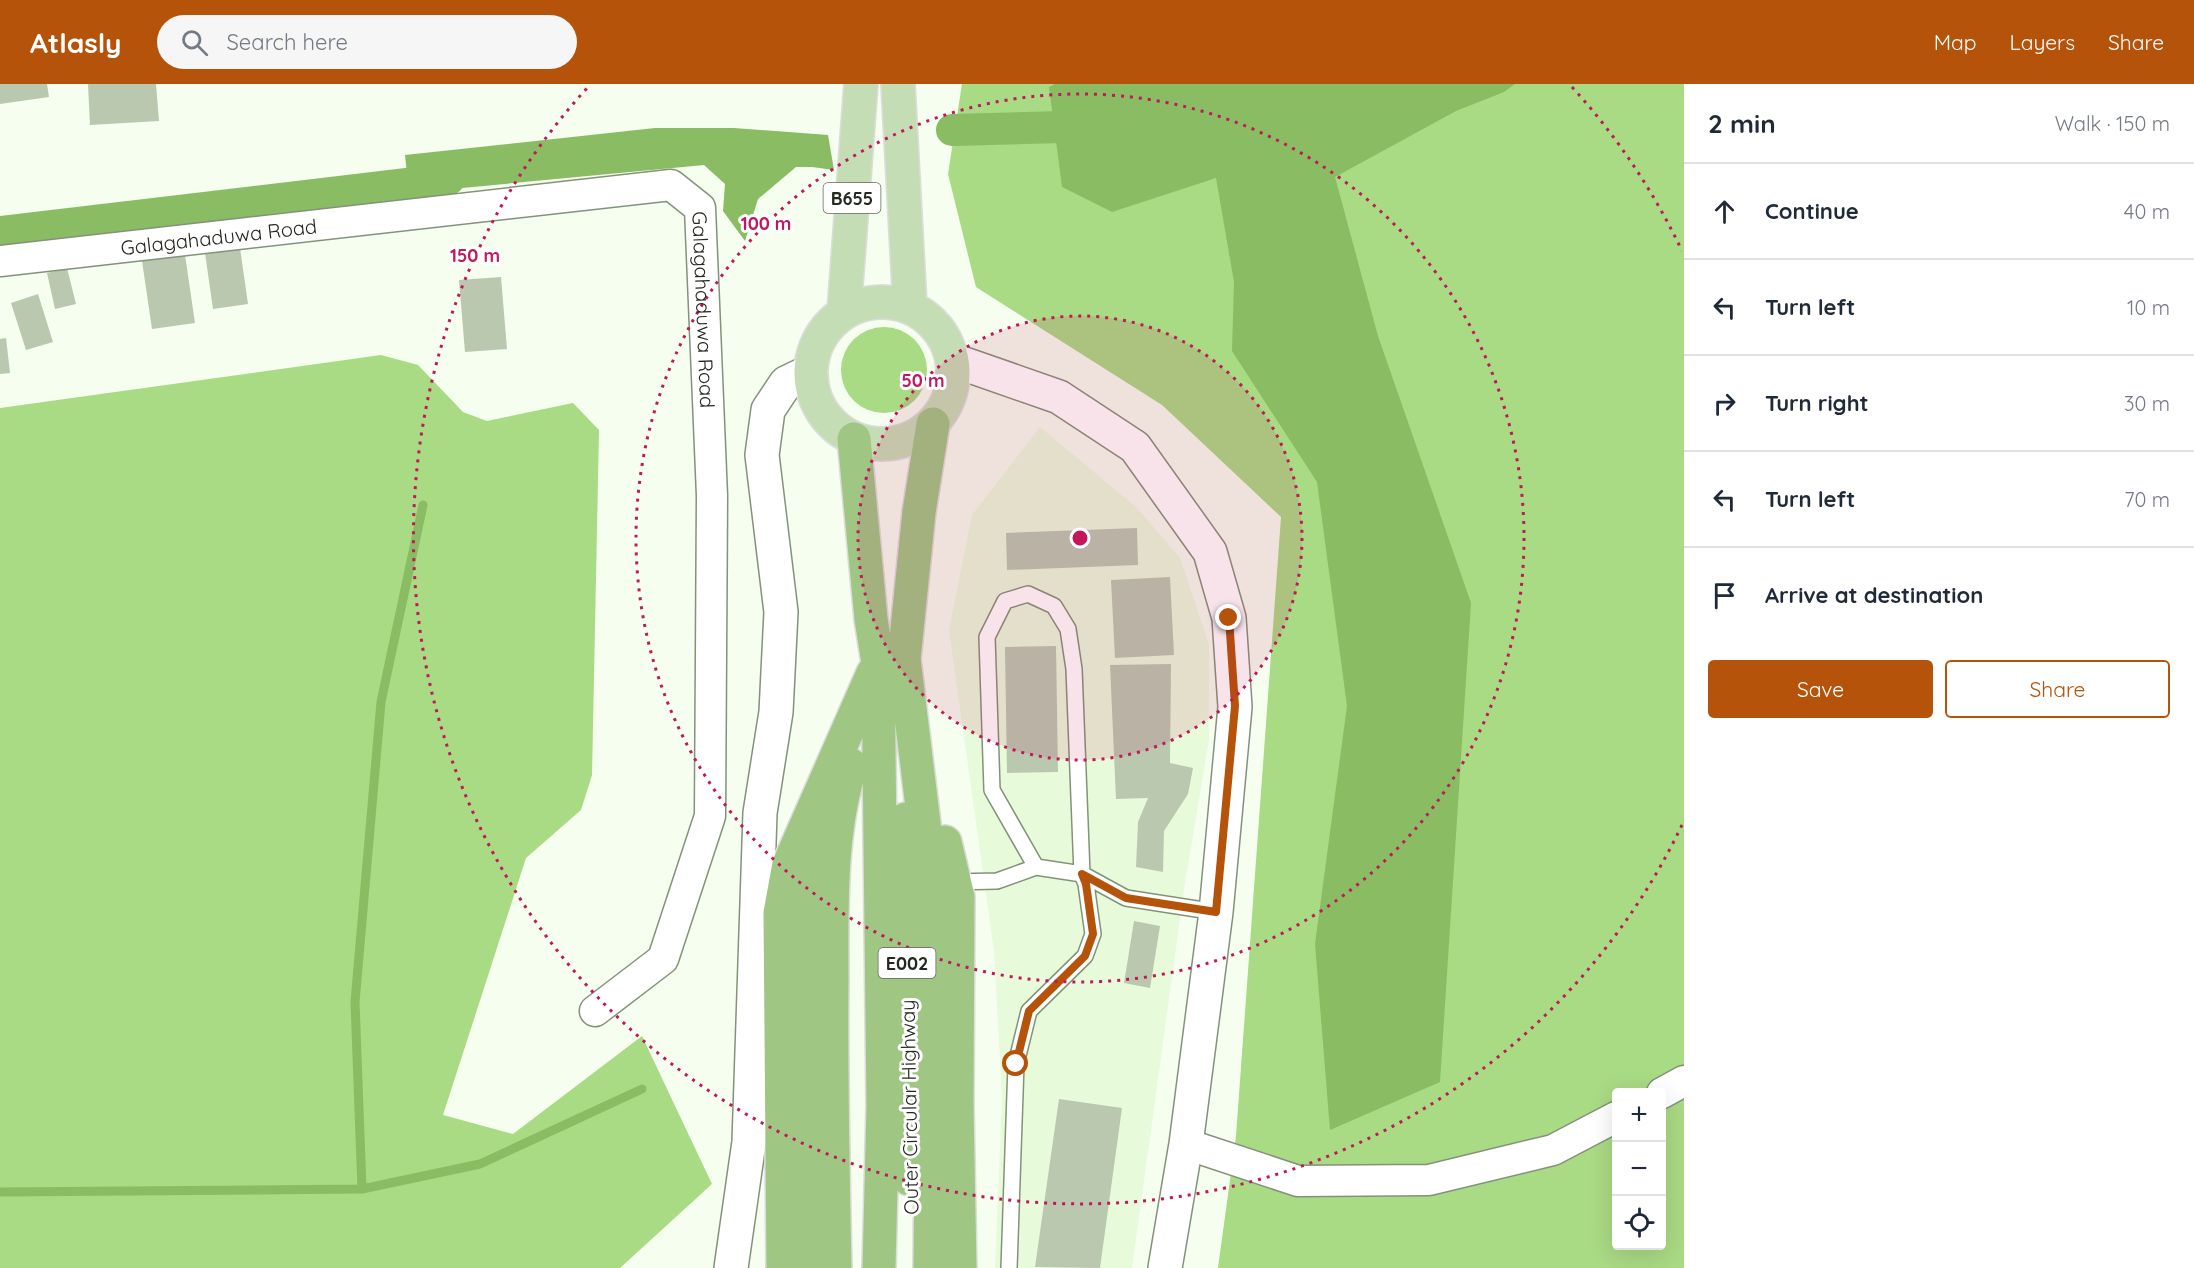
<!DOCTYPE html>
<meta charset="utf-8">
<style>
body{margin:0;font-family:Quicksand,sans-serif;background:#f6f6f7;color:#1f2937}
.controls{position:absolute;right:18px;bottom:18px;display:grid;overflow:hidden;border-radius:6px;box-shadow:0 6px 24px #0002}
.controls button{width:54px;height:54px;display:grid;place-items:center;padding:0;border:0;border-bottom:2px solid #e0e1e3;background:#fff;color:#1f2937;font:30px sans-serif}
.stop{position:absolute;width:18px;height:18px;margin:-14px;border:4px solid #b45309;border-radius:50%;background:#fff}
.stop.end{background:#b45309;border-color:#fff;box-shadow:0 2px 6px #0008}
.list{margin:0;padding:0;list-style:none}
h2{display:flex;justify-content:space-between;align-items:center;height:78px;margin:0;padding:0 24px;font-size:26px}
h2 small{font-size:20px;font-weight:400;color:#747a83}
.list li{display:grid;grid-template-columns:39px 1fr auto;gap:18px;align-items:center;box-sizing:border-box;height:96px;padding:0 24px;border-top:2px solid #e0e1e3}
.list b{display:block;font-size:22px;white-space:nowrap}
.list em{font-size:20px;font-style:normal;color:#747a83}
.actions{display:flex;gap:12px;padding:18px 24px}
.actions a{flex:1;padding:14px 0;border:2px solid #b45309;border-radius:6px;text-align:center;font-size:21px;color:#b45309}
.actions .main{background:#b45309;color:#fff}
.icon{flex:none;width:33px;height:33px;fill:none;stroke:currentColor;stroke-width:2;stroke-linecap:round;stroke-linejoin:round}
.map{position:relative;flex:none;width:1684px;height:1184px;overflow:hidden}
header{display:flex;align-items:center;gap:36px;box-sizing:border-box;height:84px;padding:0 30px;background:#b45309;color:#fff}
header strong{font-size:28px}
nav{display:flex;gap:33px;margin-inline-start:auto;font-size:21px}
.search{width:420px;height:54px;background:#f6f6f7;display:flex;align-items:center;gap:15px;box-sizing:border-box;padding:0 21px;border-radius:33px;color:#747a83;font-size:22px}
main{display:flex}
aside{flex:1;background:#fff}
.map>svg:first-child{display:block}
.built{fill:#e7fbda}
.green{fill:#a9da84;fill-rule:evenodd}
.water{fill:#8abc63}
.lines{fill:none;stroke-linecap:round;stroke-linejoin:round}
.stream{stroke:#8abc63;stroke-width:9}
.canal{stroke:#8abc63;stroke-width:32}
.building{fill:#b9c8af}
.service-casing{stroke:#84927a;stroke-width:18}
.minor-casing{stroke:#84927a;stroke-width:33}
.tertiary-casing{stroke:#84927a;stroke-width:36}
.primary-casing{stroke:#dcdddb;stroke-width:36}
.motorway-casing{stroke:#dcdddb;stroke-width:36}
.service{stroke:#fff;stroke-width:15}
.minor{stroke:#fff;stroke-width:30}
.tertiary{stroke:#fff;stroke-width:33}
.primary{stroke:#c5ddb5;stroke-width:33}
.motorway{stroke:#9fc783;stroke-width:33}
.route{stroke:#b45309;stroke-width:8}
.ring{fill:none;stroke:#c2185b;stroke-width:3;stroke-dasharray:3 6}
.labels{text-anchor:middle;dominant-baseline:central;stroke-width:6;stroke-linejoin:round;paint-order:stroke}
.shield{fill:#fff;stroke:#656862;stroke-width:1.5}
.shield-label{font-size:18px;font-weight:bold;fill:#23281f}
.street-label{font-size:20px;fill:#23281f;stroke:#fff}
.centre{fill:#c2185b;stroke:#fff;stroke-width:3}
.ring-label{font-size:18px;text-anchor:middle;font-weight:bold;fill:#c2185b;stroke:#fff;stroke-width:6;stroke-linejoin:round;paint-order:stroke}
</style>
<header>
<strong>Atlasly</strong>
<div class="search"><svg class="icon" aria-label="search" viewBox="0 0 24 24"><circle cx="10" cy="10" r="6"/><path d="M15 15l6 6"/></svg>Search here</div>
<nav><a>Map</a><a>Layers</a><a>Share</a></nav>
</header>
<main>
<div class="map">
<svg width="1684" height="1184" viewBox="0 0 1684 1184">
<rect width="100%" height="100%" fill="#f5feef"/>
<!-- built -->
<path class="built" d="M1040,343L1137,424L1180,474L1209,561V656L1185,799L1132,1184H995L1002,1013L994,867L949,546L972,431Z"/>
<!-- green -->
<path class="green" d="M962,0H1684V1184H1218L1236,1052L1281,433L1162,321L976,203L948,90ZM1616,1008H1662V1162H1616Z
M841 286a43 43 0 1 1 86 0a43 43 0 1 1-86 0Z
M381,271L418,281L463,328L487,337L573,319L599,346L592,691L581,726L526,774L443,1031L513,1050L642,952L712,1100L620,1184H0V324Z"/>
<!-- water -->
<path class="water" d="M1055,0H1515L1504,8L1456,27L1335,93L1378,252L1471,519L1440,998L1330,1046L1315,860L1347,622L1317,398L1232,267L1234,198L1216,94L1112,128L1062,103L1049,3Z
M655,44H734L828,51L834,86L812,83H796L758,115L745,157L723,127L725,100L704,81L409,109L405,71Z"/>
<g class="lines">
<!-- stream -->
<path class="stream" d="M362,1105L355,918L381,618L423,421
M0,1108L362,1105L480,1080L642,1005"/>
<!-- canal -->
<path class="canal" d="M952,46L1098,42
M0,148L449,95"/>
</g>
<!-- building -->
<path class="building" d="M0,0H47L49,13L0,20Z
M88,0H156L159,37L90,41Z
M240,164L248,220L213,225L205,169Z
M185,171L195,239L152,245L142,177Z
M67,184L76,220L55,225L47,189Z
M501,193L507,265L465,268L459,196Z
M38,210L53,258L26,266L11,219Z
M6,254L10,289L0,290V255Z
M1137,444L1138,481L1007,486L1006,449Z
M1170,493L1174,571L1115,574L1111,496Z
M1056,562L1058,688L1007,689L1005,563Z
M1171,580L1170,679L1193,684L1188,710L1164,747L1163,788L1136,783L1138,738L1148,714L1116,715L1110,581Z
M1134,837L1160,842L1150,904L1124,899Z
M1059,1015L1122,1024L1100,1184L1035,1183Z"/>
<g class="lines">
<defs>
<path id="service" d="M954,798L997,797L1036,783L1082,790L1126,814L1216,828
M1009,1184L1016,980L1029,927L1085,872L1093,850L1086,800L1082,790L1074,585L1068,545L1054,522L1028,510L1005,517L987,553L992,706L1036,783"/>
<g id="minor">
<path id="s1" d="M0,177L671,101L700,124L712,412L710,732L663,875L595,927"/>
<path d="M1662,1009L1684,997"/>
<path d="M1186,1060L1298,1097L1429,1096L1553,1066L1616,1033"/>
</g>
<path id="tertiary" d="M953,276L1059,313L1135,363L1210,468L1229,534L1235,623L1216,828L1186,1060L1165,1184
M731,1184L749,1058L760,729L776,628L781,528L762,371L768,326L786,299L811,287"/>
<path id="primary" d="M898,0L910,223
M811 289a71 71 0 1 1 142 0a71 71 0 1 1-142 0Z
M844,228L861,0"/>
<path id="motorway" d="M854,355L871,535L878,579L883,1022L879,1184
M906,735L909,1095
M945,758L958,813L957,1021L960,1184
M783,1184L780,829L789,780L873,589
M806,1184L808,809L823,762
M835,1184C833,1088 831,993 832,897C832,825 829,750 851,681
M930,1184L933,813L904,575L919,428L933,340"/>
</defs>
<!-- service casing -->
<use href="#service" class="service-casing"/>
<!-- minor casing -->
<use href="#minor" class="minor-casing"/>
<!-- tertiary casing -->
<use href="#tertiary" class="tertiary-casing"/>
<!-- primary casing -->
<use href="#primary" class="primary-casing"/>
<!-- motorway casing -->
<use href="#motorway" class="motorway-casing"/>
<!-- service -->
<use href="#service" class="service"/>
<!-- minor -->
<use href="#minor" class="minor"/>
<!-- tertiary -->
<use href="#tertiary" class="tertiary"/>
<!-- primary -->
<use href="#primary" class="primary"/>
<!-- motorway -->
<use href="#motorway" class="motorway"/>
</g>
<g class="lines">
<!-- route -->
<path class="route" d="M1016,980L1029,927L1085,872L1093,850L1086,800L1082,790L1126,814L1216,828L1235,622L1229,534"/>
</g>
<!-- distance rings -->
<circle cx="1080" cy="454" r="222" fill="#c2185b" fill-opacity=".12"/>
<g class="ring">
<circle cx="1080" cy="454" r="222"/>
<circle cx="1080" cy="454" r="444"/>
<path d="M1682 741A667 667 0 1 1 588 3M1572 3A667 667 0 0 1 1682 167"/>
</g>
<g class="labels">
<!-- shield labels -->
<g class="shield">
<rect x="823.5" y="99" width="57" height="30" rx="4.5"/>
<rect x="878.5" y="864" width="57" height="30" rx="4.5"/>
</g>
<g class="shield-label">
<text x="852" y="114">B655</text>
<text x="907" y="879">E002</text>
</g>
<!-- street labels -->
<g class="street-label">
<text stroke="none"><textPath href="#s1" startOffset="220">Galagahaduwa Road</textPath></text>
<text stroke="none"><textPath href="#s1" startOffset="814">Galagahaduwa Road</textPath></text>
<text transform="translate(909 1023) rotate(-91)">Outer Circular Highway</text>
</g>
</g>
<circle cx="1080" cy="454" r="9" class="centre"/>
<g class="ring-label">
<text x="766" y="146">100 m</text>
<text x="475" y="178">150 m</text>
<text x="923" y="303">50 m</text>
</g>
</svg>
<div class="controls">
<button>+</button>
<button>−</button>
<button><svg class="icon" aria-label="locate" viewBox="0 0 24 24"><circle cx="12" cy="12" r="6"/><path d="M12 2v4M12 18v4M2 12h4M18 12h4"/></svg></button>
</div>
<div class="stop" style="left:1016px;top:980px"></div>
<div class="stop end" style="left:1229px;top:534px"></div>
</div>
<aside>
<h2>2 min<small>Walk · 150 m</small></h2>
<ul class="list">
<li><svg class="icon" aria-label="ahead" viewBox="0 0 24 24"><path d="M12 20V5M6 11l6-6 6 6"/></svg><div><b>Continue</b></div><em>40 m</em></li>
<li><svg class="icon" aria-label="left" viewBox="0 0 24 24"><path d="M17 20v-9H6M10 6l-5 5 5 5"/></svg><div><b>Turn left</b></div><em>10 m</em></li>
<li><svg class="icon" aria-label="right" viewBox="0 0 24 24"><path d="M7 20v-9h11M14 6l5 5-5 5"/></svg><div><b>Turn right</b></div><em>30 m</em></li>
<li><svg class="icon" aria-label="left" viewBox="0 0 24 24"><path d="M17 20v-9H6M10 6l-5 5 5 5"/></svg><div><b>Turn left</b></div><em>70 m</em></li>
<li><svg class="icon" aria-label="arrive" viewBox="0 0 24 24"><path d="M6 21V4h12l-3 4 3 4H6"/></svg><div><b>Arrive at destination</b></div></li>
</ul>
<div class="actions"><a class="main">Save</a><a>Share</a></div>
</aside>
</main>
